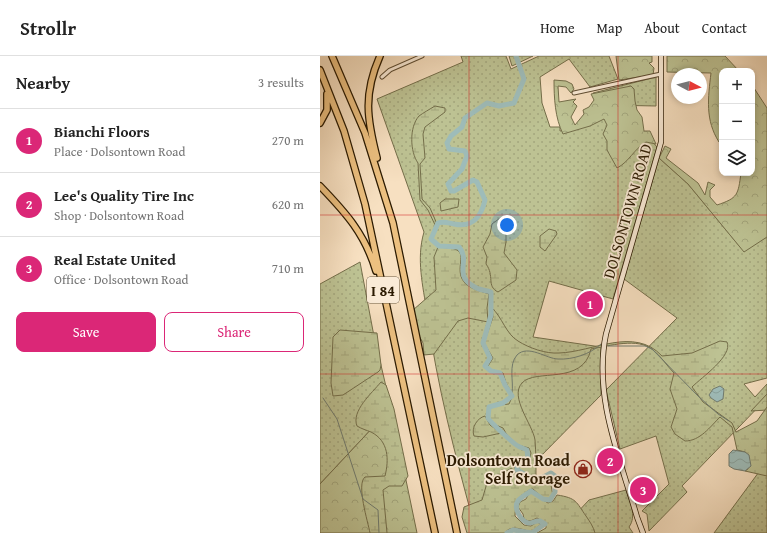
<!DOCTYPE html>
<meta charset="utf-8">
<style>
body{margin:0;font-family:"Gentium Book Plus",serif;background:#f6f6f6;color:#222}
.controls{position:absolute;right:12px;top:12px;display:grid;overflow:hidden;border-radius:8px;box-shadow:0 2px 6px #0003}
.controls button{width:36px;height:36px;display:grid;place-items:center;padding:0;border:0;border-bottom:1px solid #e0e0e0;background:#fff;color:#222;font:20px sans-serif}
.compass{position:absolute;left:351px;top:12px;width:36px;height:36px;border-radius:50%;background:#fff;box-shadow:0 2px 6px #0003;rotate:97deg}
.you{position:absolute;left:187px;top:169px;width:14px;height:14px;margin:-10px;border:3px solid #fff;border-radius:50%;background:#1a73e8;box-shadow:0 0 0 6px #1a73e833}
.badge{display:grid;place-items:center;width:26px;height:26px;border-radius:50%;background:#db2777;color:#fff;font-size:13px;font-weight:700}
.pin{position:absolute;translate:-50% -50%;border:2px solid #fff;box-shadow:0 1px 4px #0006}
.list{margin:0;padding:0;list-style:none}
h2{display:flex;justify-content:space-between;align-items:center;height:52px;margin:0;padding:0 16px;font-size:17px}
h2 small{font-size:13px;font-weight:400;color:#767676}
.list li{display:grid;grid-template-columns:26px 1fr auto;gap:12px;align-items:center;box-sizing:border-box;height:64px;padding:0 16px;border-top:1px solid #e0e0e0}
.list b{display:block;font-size:15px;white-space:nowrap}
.list p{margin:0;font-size:13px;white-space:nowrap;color:#767676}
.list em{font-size:13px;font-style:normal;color:#767676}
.actions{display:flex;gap:8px;padding:12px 16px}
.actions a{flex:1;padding:9px 0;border:1px solid #db2777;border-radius:8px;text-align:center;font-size:14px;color:#db2777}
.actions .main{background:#db2777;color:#fff}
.icon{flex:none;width:22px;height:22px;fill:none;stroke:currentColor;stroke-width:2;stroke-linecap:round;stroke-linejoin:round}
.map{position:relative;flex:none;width:447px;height:477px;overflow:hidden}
header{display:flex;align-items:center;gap:24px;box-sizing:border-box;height:56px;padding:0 20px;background:#fff;border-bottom:1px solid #e0e0e0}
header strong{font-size:19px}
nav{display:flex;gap:22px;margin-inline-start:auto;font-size:14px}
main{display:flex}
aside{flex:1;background:#fff}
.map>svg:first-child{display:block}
.green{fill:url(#green-dots);stroke:#746e4a}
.forest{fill:url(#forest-crowns);stroke:#746e4a}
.wetland{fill:url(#wetland-marsh);stroke:#746e4a}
.water{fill:url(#water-waves);stroke:#707b6f}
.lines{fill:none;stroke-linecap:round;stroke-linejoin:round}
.stream{stroke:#707b6f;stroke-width:1}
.river{stroke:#9ebcb9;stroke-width:5}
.street-casing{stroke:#5e4c31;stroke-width:5}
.secondary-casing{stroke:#2b1a01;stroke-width:6}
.highway-casing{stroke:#2b1a01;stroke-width:8}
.street{stroke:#faebd7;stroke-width:3}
.secondary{stroke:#faebd7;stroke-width:4.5}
.highway{stroke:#ecc080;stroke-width:5.5}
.grid{fill:none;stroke:#d62828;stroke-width:1;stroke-opacity:0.55}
.labels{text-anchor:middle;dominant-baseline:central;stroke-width:3.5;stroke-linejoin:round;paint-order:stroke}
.shield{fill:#faebd7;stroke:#695941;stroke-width:1}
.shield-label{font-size:15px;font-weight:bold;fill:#2b1a01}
.street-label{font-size:16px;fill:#2b1a01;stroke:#faebd7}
.poi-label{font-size:16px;font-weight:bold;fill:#2b1a01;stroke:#faebd7;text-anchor:end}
</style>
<header>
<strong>Strollr</strong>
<nav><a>Home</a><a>Map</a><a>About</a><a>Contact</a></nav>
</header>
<main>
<aside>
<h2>Nearby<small>3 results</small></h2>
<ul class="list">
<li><span class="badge">1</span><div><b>Bianchi Floors</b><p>Place · Dolsontown Road</p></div><em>270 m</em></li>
<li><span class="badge">2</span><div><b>Lee's Quality Tire Inc</b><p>Shop · Dolsontown Road</p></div><em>620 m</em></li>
<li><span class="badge">3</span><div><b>Real Estate United</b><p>Office · Dolsontown Road</p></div><em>710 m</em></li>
</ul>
<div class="actions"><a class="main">Save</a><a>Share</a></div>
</aside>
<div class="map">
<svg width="447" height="477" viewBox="0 0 447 477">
<defs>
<pattern id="green-dots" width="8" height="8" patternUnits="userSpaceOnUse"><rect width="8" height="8" fill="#bdc293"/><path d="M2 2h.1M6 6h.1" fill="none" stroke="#a3a67d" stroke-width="1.8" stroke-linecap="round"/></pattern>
<pattern id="forest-crowns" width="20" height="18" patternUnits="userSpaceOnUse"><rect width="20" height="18" fill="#bdc293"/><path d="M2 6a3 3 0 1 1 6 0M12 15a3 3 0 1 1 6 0" fill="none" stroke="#a3a67d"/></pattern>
<pattern id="wetland-marsh" width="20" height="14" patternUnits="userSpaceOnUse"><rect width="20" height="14" fill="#bdc293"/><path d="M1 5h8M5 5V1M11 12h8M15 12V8" fill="none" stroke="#a3a67d"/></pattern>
<pattern id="water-waves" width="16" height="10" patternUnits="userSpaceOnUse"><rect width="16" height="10" fill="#9ebcb9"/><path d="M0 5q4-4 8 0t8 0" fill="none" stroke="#88a19d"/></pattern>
</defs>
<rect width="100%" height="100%" fill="#f7e0c1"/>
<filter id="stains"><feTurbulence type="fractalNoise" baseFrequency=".005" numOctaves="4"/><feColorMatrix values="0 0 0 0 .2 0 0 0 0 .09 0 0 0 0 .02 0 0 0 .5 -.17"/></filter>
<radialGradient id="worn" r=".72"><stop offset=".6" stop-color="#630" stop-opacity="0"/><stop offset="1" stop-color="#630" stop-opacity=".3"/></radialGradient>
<!-- green -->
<path class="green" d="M141,0H186L191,13L219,0H289L298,23L270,31L249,3L220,21L222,47L230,71H240V75L253,73L280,60L273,37L336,21V50L286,49L324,76L337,91L293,243L229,225L213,281L281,291V339L154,468C135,399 117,329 107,257C103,230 96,203 104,176L57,43L143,6Z
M189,0H213L192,10Z
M339,102L368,128L421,192L447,177V322L424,328L435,341L447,328V342L362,430L367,436L329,475L327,458L322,455L349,428L336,380L300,393L286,334L357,262L304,223Z
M40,206L53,275L71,352L0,428V228Z
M447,405V477H394Z
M306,434C310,446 317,460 309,471L313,477H238L269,444Z"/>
<!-- forest -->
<path class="forest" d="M296,0H332V6L329,7L334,12L333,19L299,24Z
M347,0H405L419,15H402V82L399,86C385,64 388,42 391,17L347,16Z
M234,24L246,25L252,28L254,33L251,37L246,31L238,30L239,46L256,43L253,46L257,50L251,61L255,69L264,58L263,54L269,51L274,44L271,38L311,30L314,33L315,45L317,54L322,61L324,75H330L336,88L326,86C314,93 309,106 297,112L287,94V85L283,78L287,69L284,63L270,70L243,78C235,62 234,42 234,24Z
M432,29L447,52V181L424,196L368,128L339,102L345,90L351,93L346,102L378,127L385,139L388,126L395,129L390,134V141L397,149C418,142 418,139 421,117H432Z
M447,338V354L431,355Z
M71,352L97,477H0V428Z"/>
<!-- wetland -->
<path class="wetland" d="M115,50L125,52V56L105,71L103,78L105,102L100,108L102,143L110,152L117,168L116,171L108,154L100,144L98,107C90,96 89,71 99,60C103,57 110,53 115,50Z
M125,143H139L138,151L121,155L120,147Z
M180,162H184L186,168V186L184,197L197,214L196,224L178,236C166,230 175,220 166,208L167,201L163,191L170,178L172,168Z
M229,173L236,175L237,178L225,195L220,191V180Z
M118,191C123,192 132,191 137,194C147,199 133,216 146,228C153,234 161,235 169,238L167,252L168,266L148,262L138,265L114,298L104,299L103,287L91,265L93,254L116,234L114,201Z
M172,252C182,261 186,278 198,285C209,292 226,298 239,297C273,296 314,270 342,300L372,297L400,285L407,286C413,300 382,321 372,331L383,346L412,367L416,376L437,365L447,351V420L425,415L428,413L425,396L417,394L412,371L400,361C390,371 380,385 365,385L355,378L351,371L357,353L350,333L354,317C347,310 341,300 333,294C318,281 289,290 271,293C263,330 215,312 202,327C189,341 213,369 215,384C216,397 216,411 216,424L199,413L198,410L209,405L211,397L209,392L198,389L187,379L183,372L176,369L169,362L168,355L171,350L189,348L193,339L186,327L183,317L170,313L168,310L173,302L164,287L173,261Z
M20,274L57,277L61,309L60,314L58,316L23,339L13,340L11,327L13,281Z
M61,326L66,329L74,353L88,420L82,430H69L63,434L67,477H50C48,466 36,428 45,421L65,420C69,404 69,385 51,376C46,374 42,373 37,370C31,355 52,337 61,326Z
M165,360L170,369L181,377L163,381L154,380C151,372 157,362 165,360Z
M194,411C199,419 209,428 220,427L229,420L233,422L231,429L233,440L229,443H224L213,433L209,434L196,445L195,460L204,469L211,470L217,466L221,468L212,476C203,474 191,468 185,477H147L142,461L144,451L162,444L167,427L170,423Z
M209,437H212L228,447L233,445L237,439C257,442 256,446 266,460C270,466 273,470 275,477H217L226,472V467L217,462C211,465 209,466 204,463L203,458L198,451L200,446L206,443Z"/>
<!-- water -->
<path class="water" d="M400,330L404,333L403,343L397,346L391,342L389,339L393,333Z
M413,394L425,396L429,399L431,410L425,415L414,413L409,410V398Z"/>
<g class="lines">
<!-- stream -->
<path class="stream" d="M288,290H325L332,293L378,340L398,358L409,365
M192,337C194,326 188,309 197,299C208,288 227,303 238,303C252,304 271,298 281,288
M3,342L17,363L43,443L58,454L59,477"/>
<!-- river -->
<path class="river" d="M196,0L204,23L194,47L179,50L167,47L145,62L142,71L131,80L127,87L129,93L145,95L147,100L142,113L128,128L131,135H134L153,124L157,126L165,144C161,161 153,172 134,168C128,167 124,165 118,167L111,183L119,190L139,191C151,205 133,218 153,230C158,234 165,234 171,236V259L163,287L170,302L165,310L171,315L180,317L185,329L192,340L183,347L169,351L168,362C169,365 195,389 198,390C201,392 204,392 207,394L208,402L197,407V414L216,425L231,417L235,420V436L230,444L223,443L211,435C207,438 200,442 198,445C193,452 201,465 208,467C212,468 216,464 220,465L225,468L212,477
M187,477L193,474L212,477"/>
<defs>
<path id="street" d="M62,21L70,14L102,0
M254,37L341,18"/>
<path id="secondary" d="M323,477L317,461C300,402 273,340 286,278L341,86V0"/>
<path id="highway" d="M12,0L45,77L73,167L137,477
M0,14L24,75L45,148L115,477
M0,67L7,54V38
M57,102C47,63 43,38 60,0
M0,130C26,157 45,178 56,215"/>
</defs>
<!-- street casing -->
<use href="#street" class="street-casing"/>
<!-- secondary casing -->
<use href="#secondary" class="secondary-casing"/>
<!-- highway casing -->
<use href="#highway" class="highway-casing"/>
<!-- street -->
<use href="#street" class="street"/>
<!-- secondary -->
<use href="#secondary" class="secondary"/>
<!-- highway -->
<use href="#highway" class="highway"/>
</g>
<!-- grid -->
<path class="grid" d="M149,0V477M298,0V477M0,159H447M0,318H447"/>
<!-- icons -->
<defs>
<symbol id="shop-ring" viewBox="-11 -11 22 22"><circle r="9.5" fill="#faebd7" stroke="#8f2418" stroke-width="1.5"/><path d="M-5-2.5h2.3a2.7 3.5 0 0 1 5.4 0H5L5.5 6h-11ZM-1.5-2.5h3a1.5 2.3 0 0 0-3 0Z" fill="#8f2418"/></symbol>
</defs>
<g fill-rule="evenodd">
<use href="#shop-ring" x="253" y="403" width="20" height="20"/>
</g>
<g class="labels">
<!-- shield labels -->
<rect class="shield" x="47" y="221" width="32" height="26" rx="3"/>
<g class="shield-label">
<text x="63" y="234">I 84</text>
</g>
<!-- street labels -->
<g class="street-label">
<text transform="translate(307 155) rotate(-74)">DOLSONTOWN ROAD</text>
</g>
<!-- poi labels -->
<g class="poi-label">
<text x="250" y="404">Dolsontown Road<tspan x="250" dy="18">Self Storage</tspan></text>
</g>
</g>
<rect width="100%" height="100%" filter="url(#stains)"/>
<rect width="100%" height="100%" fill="url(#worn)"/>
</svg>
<div class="controls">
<button>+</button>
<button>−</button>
<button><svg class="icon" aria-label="layers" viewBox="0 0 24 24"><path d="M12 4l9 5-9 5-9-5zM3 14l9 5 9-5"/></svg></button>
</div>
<svg class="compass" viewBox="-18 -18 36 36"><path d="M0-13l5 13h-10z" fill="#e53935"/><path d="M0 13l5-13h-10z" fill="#767676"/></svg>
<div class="you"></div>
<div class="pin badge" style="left:270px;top:248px">1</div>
<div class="pin badge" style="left:290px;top:405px">2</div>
<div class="pin badge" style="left:323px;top:434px">3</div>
</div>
</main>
